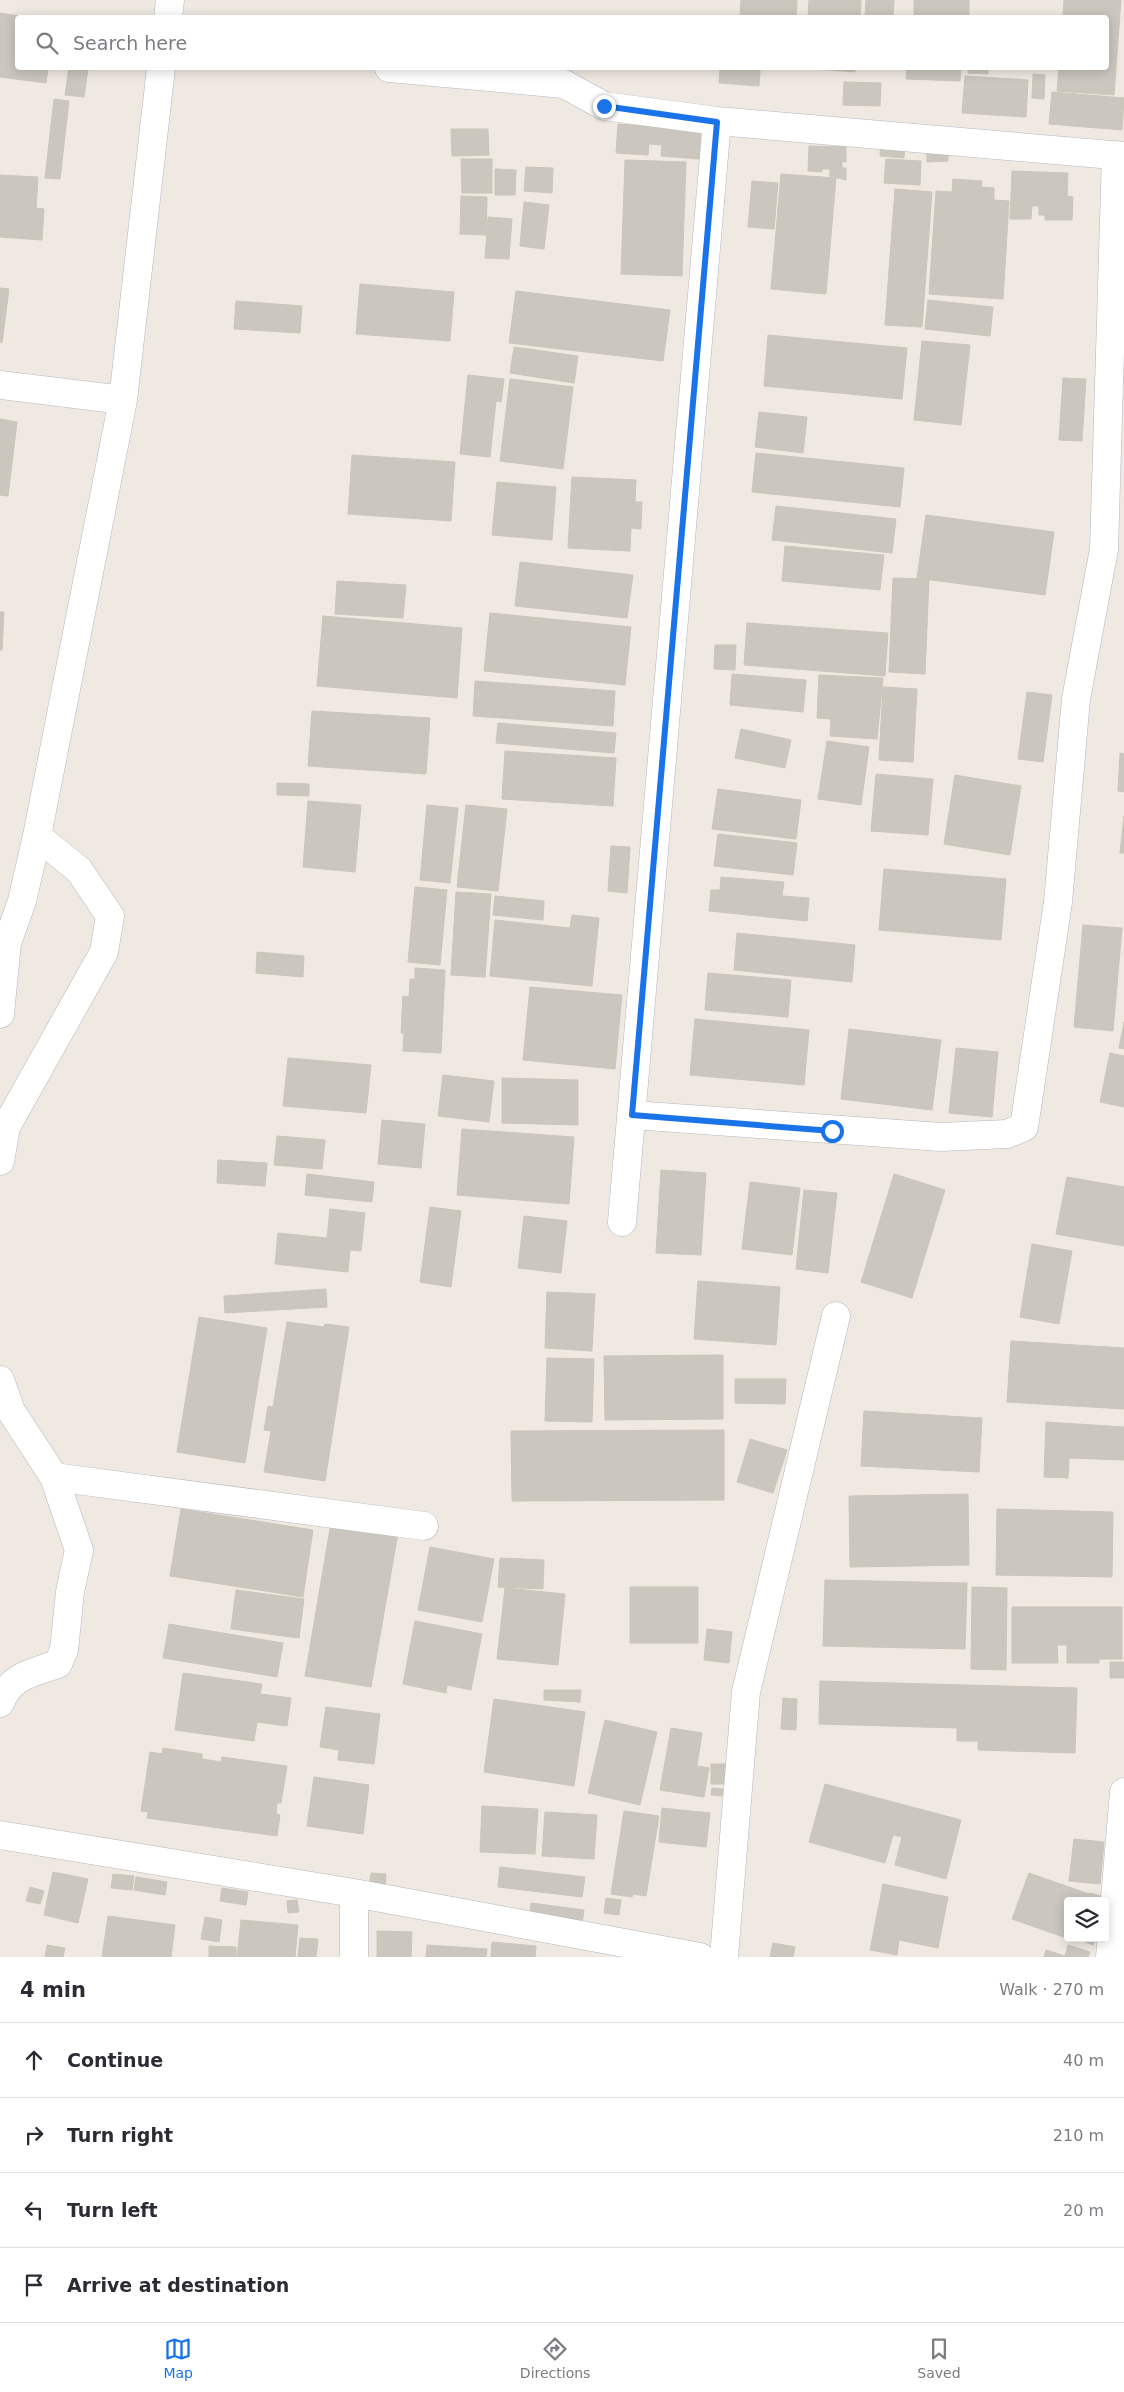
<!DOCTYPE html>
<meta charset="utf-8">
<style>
body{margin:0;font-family:"DejaVu Sans",sans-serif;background:#f7f7f7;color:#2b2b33}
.controls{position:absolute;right:15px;bottom:15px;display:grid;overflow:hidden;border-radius:5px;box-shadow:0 2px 12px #0003}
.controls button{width:45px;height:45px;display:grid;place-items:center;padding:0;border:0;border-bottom:1px solid #e1e1e2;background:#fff;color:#2b2b33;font:25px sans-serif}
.stop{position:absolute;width:15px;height:15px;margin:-11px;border:4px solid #1a73e8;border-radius:50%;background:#fff}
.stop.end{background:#1a73e8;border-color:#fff;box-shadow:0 1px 5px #0008}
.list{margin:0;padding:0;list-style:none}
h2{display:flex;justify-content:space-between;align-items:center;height:65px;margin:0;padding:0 20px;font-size:21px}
h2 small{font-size:16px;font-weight:400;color:#7c7c81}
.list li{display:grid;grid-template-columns:32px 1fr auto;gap:15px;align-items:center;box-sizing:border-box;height:75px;padding:0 20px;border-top:1px solid #e1e1e2}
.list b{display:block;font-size:19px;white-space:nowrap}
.list em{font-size:16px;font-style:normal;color:#7c7c81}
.icon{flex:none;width:28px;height:28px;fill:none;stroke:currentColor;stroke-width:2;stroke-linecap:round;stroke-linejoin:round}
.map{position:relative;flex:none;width:1124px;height:1957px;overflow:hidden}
.search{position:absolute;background:#fff;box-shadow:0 2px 12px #0003;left:15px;right:15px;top:15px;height:55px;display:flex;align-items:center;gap:12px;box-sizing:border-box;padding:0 18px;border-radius:5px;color:#7c7c81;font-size:19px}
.sheet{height:365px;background:#fff}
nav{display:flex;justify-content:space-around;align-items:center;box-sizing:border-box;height:70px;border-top:1px solid #e1e1e2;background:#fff;font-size:14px;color:#7c7c81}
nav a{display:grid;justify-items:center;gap:2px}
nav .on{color:#1a73e8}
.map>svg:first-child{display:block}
.building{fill:#cbc7bf;stroke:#cbc5ba}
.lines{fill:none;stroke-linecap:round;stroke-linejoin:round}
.minor-casing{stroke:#b4b7c1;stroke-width:29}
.minor{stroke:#fff;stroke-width:28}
.route{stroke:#1a73e8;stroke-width:6}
</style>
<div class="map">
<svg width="1124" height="1957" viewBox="0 0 1124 1957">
<rect width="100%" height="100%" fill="#efe9e1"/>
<!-- building -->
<path class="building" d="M741,0H797L796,18H740Z
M809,0H861L860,18H808Z
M866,0H894L893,18H865Z
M914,0H969V17L914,15Z
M1064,0H1121L1114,95L1057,91L1059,68H1106V18H1063Z
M0,13L33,18H18V68H48L46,83L0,77Z
M69,68H88L84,97L65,95Z
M720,68L760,70L759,86L719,83Z
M804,68H855V72Z
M907,68H961L960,81L906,79Z
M968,68H988V74L968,73Z
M1033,74L1045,75L1044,99L1032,98Z
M965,76L1028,80L1026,117L962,113Z
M844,82L881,83L880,106L843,105Z
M1052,92L1124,98L1122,130L1049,124Z
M54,99L69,101L60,179L45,178Z
M618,124L701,130L699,159L661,156L662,145L649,144L648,155L616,153Z
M451,129H488L489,155L452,156Z
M881,142L905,144L904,158L880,156Z
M809,146L846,147V162L842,161V168H846V180L830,176V169H822V172L808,171Z
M948,147V161L927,162V148Z
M461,159H492V193H462Z
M886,159L921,161L920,185L884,183Z
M625,160L686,162L682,276L621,274Z
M526,167L553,168L552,193L524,191Z
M495,169L516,170L515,195H495Z
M1012,171L1068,173L1067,196L1073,197L1072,220H1045V215H1039V206H1032L1031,219H1010Z
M781,174L836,178L826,294L771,289Z
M0,175L38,177L36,208L44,209L42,240L0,237Z
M953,179L982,181L981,187L994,188V200L1009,201L1003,299L929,294L936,191L952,192Z
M752,181L778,183L774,229L748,227Z
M895,189L932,192L922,327L885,325Z
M461,196L487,197L486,235L460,234Z
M524,202L549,205L544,249L520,246Z
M488,217L512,219L509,259L485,258Z
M360,284L454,292L450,341L356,334Z
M0,288L9,289L2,343L0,342Z
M516,291L670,310L663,361L509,343Z
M928,300L993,307L990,336L925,329Z
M236,301L302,306L300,333L234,329Z
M768,335L907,348L902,399L764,386Z
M922,341L970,345L961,425L914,420Z
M514,347L578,356L574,383L510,373Z
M468,375L504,379L501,402L496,401L490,457L460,454Z
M1063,378L1086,379L1082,441L1059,440Z
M510,379L573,387L563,469L500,461Z
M759,412L807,417L803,453L755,447Z
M0,419L17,422L8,496L0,495Z
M756,453L904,468L900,507L752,492Z
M352,455L455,462L451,521L348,514Z
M572,477L636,480L635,502H642L641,529L631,528L630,551L568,548Z
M497,482L556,487L552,540L492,535Z
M776,506L896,519L892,553L772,540Z
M926,515L1054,532L1045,595L917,578Z
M785,546L884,555L880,590L782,581Z
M520,562L633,575L627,618L515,606Z
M893,578L929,579L925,674L889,672Z
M337,581L406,585L403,618L335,614Z
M0,612H4L2,650H0Z
M490,613L631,627L625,685L484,671Z
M323,616L462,628L457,698L317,686Z
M747,623L888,633L885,676L744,665Z
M715,645H736L735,670L714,669Z
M732,674L806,680L803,712L730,705Z
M819,675L883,678L877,739L830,736L831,719L817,718Z
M475,681L615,691L613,726L473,716Z
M883,687L917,689L913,762L879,760Z
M1027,692L1052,695L1043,762L1018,759Z
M312,711L430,718L426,774L308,766Z
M498,723L616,733L614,753L496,743Z
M741,729L791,740L785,768L735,758Z
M827,741L869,747L861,805L818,799Z
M505,751L616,758L613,806L502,799Z
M1120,753L1124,754V792L1118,791Z
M876,774L933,779L928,835L871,831Z
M955,775L1021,786L1010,855L944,844Z
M277,783L309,784V796L277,795Z
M718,789L801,800L796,839L712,829Z
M308,801L361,805L355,872L303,867Z
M427,805L458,808L450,883L420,880Z
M466,805L507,809L498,891L457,887Z
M1124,816V853H1120Z
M718,834L797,843L793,875L714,866Z
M611,846L630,847L627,893L608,891Z
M884,869L1006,879L1001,940L879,930Z
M721,877L784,882L782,896L809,898L807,921L709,911L711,890H720Z
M415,887L447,890L440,965L408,962Z
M456,892L491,894L485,977L451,975Z
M495,896L544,901L543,920L493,915Z
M572,915L599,918L592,986L490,976L495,920L570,928Z
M1083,925L1122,928L1113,1031L1074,1027Z
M737,933L855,945L852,982L734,970Z
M257,952L304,956L303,977L256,973Z
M415,968L445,970L441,1053L403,1051L404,1033H401L403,996L409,997L410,979H415Z
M708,973L791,980L788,1017L705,1010Z
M530,987L622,995L615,1069L523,1060Z
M695,1019L809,1030L804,1085L690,1075Z
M1124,1022V1049L1119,1048Z
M849,1029L941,1040L932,1110L841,1099Z
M956,1048L998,1052L992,1117L949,1113Z
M1110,1053L1124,1056V1107L1100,1102Z
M288,1058L371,1065L366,1113L283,1106Z
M443,1075L494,1081L489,1122L438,1116Z
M502,1078L578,1080V1125L502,1123Z
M382,1120L425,1124L421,1168L378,1164Z
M462,1129L574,1137L569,1204L457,1195Z
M277,1136L325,1140L322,1169L274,1165Z
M218,1160L267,1163L265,1186L217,1183Z
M661,1170L706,1173L701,1255L656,1253Z
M307,1174L374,1182L372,1202L305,1195Z
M894,1174L945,1190L912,1298L861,1282Z
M1067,1177L1124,1187V1246L1056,1234Z
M750,1182L800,1188L792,1255L742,1249Z
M804,1190L837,1193L828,1273L796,1269Z
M430,1207L461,1211L451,1287L420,1282Z
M330,1209L365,1213L361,1251L350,1250L348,1272L275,1264L278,1233L327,1238Z
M524,1216L567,1221L561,1273L518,1268Z
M1032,1244L1072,1251L1059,1324L1020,1317Z
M698,1281L780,1287L776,1345L694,1339Z
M326,1289L327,1307L225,1313L224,1296Z
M547,1292L595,1294L592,1351L545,1348Z
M199,1317L267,1328L245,1463L177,1452Z
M287,1322L324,1327L325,1324L349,1327L325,1481L264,1472L271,1431L264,1430L268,1406L273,1407Z
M1011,1341L1124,1348V1409L1007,1402Z
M723,1355V1419L605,1420L604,1356Z
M547,1358L594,1359L592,1422L545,1421Z
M735,1379H786L785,1404L735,1403Z
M864,1411L982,1418L979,1472L861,1466Z
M1046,1422L1124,1427V1460L1069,1458L1068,1478L1044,1477Z
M724,1430V1500L512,1501L511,1431Z
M750,1439L787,1450L773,1493L737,1482Z
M968,1494L969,1565L850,1567L849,1496Z
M181,1509L313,1530L303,1597L170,1576Z
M997,1509L1113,1512L1112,1577L996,1575Z
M331,1523L398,1533L371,1687L305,1676Z
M430,1547L494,1559L482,1622L418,1610Z
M500,1558L544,1560L543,1589L498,1587Z
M825,1580L967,1583L965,1649L823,1646Z
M630,1587H698V1643H630Z
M972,1587L1007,1588L1006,1670L971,1669Z
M505,1588L565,1594L558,1665L497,1659Z
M236,1590L304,1599L299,1638L231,1629Z
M1012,1607H1122V1659H1099V1663H1067V1645H1057L1058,1663H1012Z
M415,1621L482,1634L471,1690L447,1685L446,1693L403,1684Z
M169,1624L283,1643L277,1677L163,1658Z
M707,1629L732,1632L729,1663L704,1660Z
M1110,1662H1124V1678H1110Z
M183,1673L262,1684L260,1694L291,1698L287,1726L257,1722L254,1741L175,1730Z
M820,1681L1077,1688L1075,1753L978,1750V1741H957V1728L819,1724Z
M544,1690H581L580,1702L544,1700Z
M783,1698L797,1699L796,1730L781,1729Z
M494,1699L585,1712L574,1786L484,1772Z
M326,1707L380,1714L374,1764L338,1760L339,1750L320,1747Z
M605,1720L657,1732L640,1805L588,1793Z
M671,1728L702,1733L697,1766L709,1768L704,1797L660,1790Z
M163,1748L202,1754V1759L221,1762L222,1757L287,1766L281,1803H277L276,1814L280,1815L277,1836L147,1818L148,1812L141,1811L150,1752L162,1754Z
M711,1764H729V1784H711Z
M314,1777L369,1785L363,1834L307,1826Z
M825,1784L961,1820L946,1879L895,1865L902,1837L893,1835L885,1863L809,1842Z
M712,1788L723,1789L722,1796L711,1795Z
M482,1806L538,1809L535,1854L480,1852Z
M662,1808L710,1813L706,1847L659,1842Z
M624,1811L659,1816L646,1896L633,1894L632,1897L611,1894Z
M545,1812L597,1815L594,1859L542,1856Z
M1074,1839L1104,1842L1100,1884L1069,1881Z
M500,1867L585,1877L582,1897L498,1887Z
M53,1872L88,1879L78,1923L44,1915Z
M371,1873L386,1874L385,1889L369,1888Z
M1029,1873L1089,1894L1086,1901H1068V1938H1073L1072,1940L1012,1919Z
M113,1874L134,1876L132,1890L111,1888Z
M136,1877L167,1882L165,1895L134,1890Z
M883,1884L948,1897L938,1948L899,1940L897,1955L870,1950Z
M30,1887L44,1891L40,1904L26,1901Z
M222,1888L248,1892L246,1905L220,1901Z
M1090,1893L1107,1898L1105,1901H1087Z
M606,1898L621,1900L619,1915L604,1913Z
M297,1900L299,1912L288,1913L287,1901Z
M531,1903L584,1910L582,1923L529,1917Z
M108,1916L175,1925L171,1957H102Z
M205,1917L222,1920L219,1942L201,1939Z
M241,1920L298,1925L295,1957H237Z
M377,1931L412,1932L411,1957H377Z
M300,1938L318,1939L316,1957H298Z
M1076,1938H1095L1093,1945Z
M492,1942L536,1946L535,1957H491Z
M773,1943L795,1947L793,1957H770Z
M47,1945L65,1948L63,1957H45Z
M427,1945L487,1949L486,1957H426Z
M1068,1945L1090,1952L1088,1957H1044L1046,1950L1065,1956Z
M209,1946L236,1947V1957H209Z"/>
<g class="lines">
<defs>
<path id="minor" d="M168,18L170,0
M389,68L564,84L604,106L717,121L1124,156
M0,385L123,400
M0,1014L7,943L22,901L37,836
M633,1115L941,1137L1007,1134L1024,1127L1058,902L1076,699L1104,549L1116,155
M0,1161L6,1127L104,952L110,916L79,870L37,836L123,400L161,68
M622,1222L717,121
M0,1380L11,1411L54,1477L424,1526
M0,1703C11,1675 32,1673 58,1664L64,1650L70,1592L79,1550L54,1477
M0,1835L354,1893L700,1957
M354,1893V1957
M724,1957L746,1692L836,1316
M1110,1957L1124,1792"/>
</defs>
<!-- minor casing -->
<use href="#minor" class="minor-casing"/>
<!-- minor -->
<use href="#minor" class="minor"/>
</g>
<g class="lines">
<!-- route -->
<path class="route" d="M604,106L717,122L632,1115L832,1131"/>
</g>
</svg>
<div class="controls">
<button><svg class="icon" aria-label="layers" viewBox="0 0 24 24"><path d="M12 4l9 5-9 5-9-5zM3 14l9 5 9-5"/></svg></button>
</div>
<div class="stop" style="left:832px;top:1131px"></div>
<div class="stop end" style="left:604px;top:106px"></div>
<div class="search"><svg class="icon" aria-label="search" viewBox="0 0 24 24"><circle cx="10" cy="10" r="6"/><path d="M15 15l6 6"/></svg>Search here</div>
</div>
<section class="sheet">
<h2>4 min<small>Walk · 270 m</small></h2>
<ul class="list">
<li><svg class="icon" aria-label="ahead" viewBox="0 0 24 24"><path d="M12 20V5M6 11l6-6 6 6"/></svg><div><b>Continue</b></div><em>40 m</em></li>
<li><svg class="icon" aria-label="right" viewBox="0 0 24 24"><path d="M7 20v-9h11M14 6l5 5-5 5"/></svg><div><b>Turn right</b></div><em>210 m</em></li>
<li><svg class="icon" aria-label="left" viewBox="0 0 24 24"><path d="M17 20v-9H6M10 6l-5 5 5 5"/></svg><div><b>Turn left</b></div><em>20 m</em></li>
<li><svg class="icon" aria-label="arrive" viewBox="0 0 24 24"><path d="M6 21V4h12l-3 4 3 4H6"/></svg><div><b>Arrive at destination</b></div></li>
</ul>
</section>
<nav>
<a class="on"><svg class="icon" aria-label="map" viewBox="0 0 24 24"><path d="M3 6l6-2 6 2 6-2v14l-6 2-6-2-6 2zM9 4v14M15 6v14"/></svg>Map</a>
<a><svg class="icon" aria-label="directions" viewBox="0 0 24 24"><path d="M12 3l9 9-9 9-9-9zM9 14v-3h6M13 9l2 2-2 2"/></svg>Directions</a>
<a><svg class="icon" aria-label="saved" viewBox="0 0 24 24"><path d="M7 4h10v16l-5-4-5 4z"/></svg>Saved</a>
</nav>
